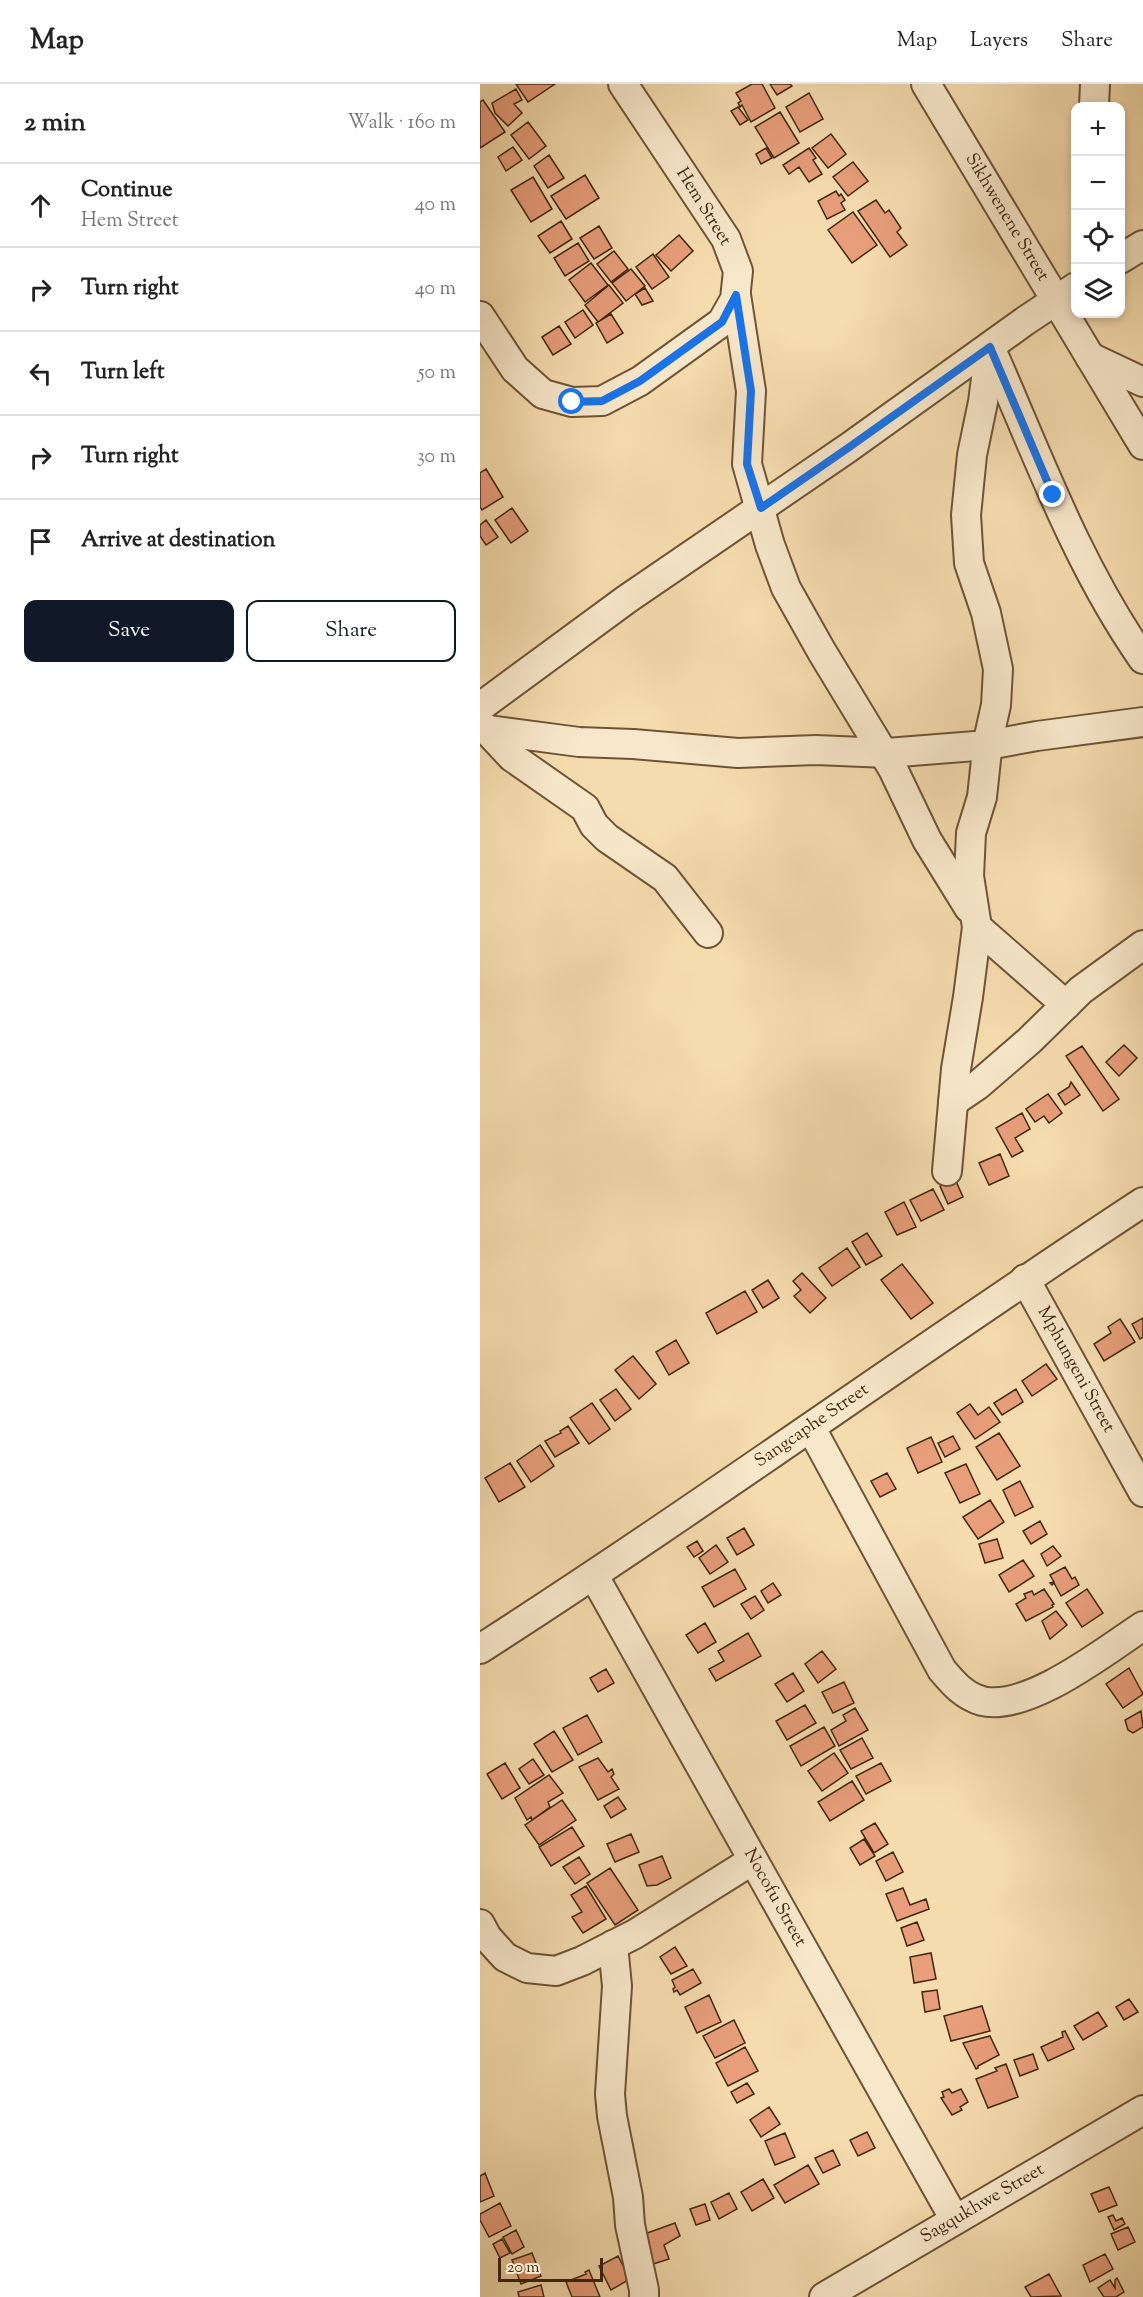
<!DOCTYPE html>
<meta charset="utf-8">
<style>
body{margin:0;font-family:"Sorts Mill Goudy",serif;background:#f2f2f2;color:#222}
.controls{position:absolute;right:18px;top:18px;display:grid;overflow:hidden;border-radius:12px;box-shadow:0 3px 9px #0003}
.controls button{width:54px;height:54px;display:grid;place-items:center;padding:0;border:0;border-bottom:2px solid #e0e0e0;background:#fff;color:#222;font:30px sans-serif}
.scale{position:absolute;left:18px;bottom:15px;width:105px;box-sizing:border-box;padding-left:6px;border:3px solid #41270d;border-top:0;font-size:16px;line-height:21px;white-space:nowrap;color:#41270d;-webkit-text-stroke:4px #f8e8cb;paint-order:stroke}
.stop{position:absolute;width:18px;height:18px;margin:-14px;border:4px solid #1a73e8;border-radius:50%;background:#fff}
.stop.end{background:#1a73e8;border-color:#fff;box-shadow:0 2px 6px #0008}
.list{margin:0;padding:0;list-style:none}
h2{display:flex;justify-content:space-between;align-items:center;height:78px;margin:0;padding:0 24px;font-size:26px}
h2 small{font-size:20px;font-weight:400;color:#767676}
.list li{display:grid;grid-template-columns:39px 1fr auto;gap:18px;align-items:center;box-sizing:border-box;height:84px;padding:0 24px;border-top:2px solid #e0e0e0}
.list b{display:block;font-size:22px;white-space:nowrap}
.list p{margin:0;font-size:20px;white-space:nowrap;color:#767676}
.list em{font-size:20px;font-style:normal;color:#767676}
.actions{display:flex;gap:12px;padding:18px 24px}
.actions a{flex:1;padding:14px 0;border:2px solid #111827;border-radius:12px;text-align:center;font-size:21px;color:#111827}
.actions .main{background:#111827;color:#fff}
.icon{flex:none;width:33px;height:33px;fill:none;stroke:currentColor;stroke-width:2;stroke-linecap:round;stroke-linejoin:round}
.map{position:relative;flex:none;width:663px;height:2213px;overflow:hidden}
header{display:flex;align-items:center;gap:36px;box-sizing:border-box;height:84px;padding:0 30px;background:#fff;border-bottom:2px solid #e0e0e0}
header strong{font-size:28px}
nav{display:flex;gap:33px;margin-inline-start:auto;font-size:21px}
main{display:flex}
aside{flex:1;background:#fff}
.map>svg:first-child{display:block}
.building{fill:#e89e7b;stroke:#41270d;stroke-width:1.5}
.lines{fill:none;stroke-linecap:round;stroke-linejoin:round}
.street-casing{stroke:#6e5436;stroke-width:32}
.street{stroke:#f8e8cb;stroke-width:28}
.route{stroke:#1a73e8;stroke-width:8}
.labels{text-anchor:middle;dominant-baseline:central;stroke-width:4.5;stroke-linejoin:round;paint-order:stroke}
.street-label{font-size:18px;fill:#41270d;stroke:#f8e8cb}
</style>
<header>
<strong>Map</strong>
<nav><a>Map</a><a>Layers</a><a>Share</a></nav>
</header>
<main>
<aside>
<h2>2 min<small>Walk · 160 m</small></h2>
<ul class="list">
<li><svg class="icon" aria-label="ahead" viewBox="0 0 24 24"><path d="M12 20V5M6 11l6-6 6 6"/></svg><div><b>Continue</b><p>Hem Street</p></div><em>40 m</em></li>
<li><svg class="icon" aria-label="right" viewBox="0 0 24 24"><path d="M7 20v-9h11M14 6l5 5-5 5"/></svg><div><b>Turn right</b></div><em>40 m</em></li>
<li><svg class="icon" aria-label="left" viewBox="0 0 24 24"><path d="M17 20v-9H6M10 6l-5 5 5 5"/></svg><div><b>Turn left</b></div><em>50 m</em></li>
<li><svg class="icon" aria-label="right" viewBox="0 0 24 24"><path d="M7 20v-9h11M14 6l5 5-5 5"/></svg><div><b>Turn right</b></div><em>30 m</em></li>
<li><svg class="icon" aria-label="arrive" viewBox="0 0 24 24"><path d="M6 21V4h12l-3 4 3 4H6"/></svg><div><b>Arrive at destination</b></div></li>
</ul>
<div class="actions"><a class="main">Save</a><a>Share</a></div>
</aside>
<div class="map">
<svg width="663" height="2213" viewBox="0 0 663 2213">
<rect width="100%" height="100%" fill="#f5dcaf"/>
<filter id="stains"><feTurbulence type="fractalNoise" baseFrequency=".00333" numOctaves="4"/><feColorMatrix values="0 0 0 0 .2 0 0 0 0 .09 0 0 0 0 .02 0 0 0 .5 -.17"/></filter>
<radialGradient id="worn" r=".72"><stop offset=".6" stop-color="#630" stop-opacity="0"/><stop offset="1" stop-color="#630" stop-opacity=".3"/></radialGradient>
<!-- building -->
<path class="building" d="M36,0H75L48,18Z
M272,0H282L295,24L271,38L262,21L260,23L258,19L261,17L256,9Z
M290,0H310L312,2L297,11Z
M36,5L42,16L34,20L42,29L28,42L15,29L12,19Z
M329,9L343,35L320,48L306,23Z
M3,16L25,48L0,64V18Z
M258,23L268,36L260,41L251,27Z
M300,28L319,59L294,74L275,43Z
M48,38L66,62L49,75L31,51Z
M351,50L366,70L348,84L332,64Z
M33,63L42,76L26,87L18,73Z
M286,64L292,74L281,80L276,70Z
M329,64L336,74L333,76L342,90L329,98L319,83L309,90L303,81Z
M69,71L84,94L68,104L54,82Z
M373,78L388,97L368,112L353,93Z
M105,91L119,114L86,135L71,112Z
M53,93L72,125L51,138L31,106Z
M356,107L359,112L361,110L365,116L361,119L365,126L347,135L338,117Z
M396,116L405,129L409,126L421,144L417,148L427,161L410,173L378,127Z
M373,128L397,161L372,179L348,146Z
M81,137L92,155L70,169L58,152Z
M119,142L132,164L114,175L100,154Z
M199,151L213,167L191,187L176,171Z
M98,159L109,177L85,192L74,174Z
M134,167L148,185L131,198L117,180Z
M173,170L189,193L172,205L156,183Z
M111,179L128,201L105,218L89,196Z
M151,185L165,202L146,217L132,199Z
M129,201L143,219L118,238L105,221Z
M165,204L173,217L162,221L155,210Z
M103,226L113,241L95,254L85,238Z
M131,230L143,249L127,259L116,239Z
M79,242L91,260L73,271L62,253Z
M6,385L23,413L2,426L0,423V389Z
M32,424L48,447L31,459L15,436Z
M6,436L18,453L6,461L0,452V441Z
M644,961L657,974L639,992L626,978Z
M602,962L639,1015L623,1027L586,972Z
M591,998L600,1011L585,1021L578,1010L589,1003Z
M568,1010L582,1029L569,1039L564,1032L555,1038L546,1025Z
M542,1029L550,1045L535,1054L543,1067L532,1073L516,1044Z
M520,1070L529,1092L509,1101L499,1079Z
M475,1095L483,1113L468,1120L460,1102Z
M453,1105L464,1126L441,1137L430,1116Z
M424,1118L436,1143L417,1151L405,1128Z
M387,1149L402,1172L386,1181L372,1158Z
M367,1164L380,1183L352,1202L339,1184Z
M422,1180L453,1219L431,1235L401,1196Z
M322,1189L346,1214L330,1229L314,1212L321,1206L313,1197Z
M288,1196L299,1214L283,1224L272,1206Z
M265,1207L277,1228L237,1250L226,1229Z
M663,1234V1253L660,1255L652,1240Z
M640,1235L655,1258L624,1277L614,1260L631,1249L628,1243Z
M196,1256L209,1279L189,1291L176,1268Z
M153,1272L176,1300L159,1315L135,1286Z
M566,1280L577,1295L552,1312L542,1297Z
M136,1305L151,1325L135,1337L120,1316Z
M536,1305L543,1318L522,1331L514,1319Z
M112,1319L130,1345L109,1360L90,1334Z
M490,1320L498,1331L509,1323L520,1338L495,1355L477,1329Z
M88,1342L99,1359L75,1373L65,1357L81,1349L80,1347Z
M519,1349L540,1382L517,1396L496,1363Z
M473,1352L480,1365L465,1373L458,1359Z
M451,1353L462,1378L438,1389L427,1364Z
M60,1361L74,1382L51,1398L37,1377Z
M30,1379L45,1403L19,1418L5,1394Z
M486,1380L500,1410L480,1419L465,1389Z
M407,1389L416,1405L400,1413L391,1397Z
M540,1397L553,1423L535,1432L523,1406Z
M510,1416L524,1438L498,1455L483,1433Z
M560,1437L567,1450L551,1460L543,1447Z
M264,1444L274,1461L257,1471L247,1454Z
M517,1455L523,1474L505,1479L499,1460Z
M217,1457L223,1467L214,1473L207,1463Z
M236,1461L248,1478L230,1490L219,1474Z
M573,1462L581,1472L567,1482L561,1470Z
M543,1476L554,1492L529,1508L519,1491Z
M585,1483L592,1495L595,1493L599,1501L581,1512L574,1499L572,1501L570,1499L574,1498L570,1491Z
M255,1485L266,1505L234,1523L222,1503Z
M293,1499L301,1511L288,1519L281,1507Z
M564,1505L574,1520L572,1521L573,1523L546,1537L536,1520L546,1514L544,1510L552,1507L554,1511Z
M607,1505L623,1529L602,1543L586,1519Z
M275,1512L284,1526L271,1535L261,1520Z
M576,1527L587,1541L570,1555L562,1537Z
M225,1539L236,1558L218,1569L206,1551Z
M268,1549L281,1572L236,1597L229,1585L244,1577L238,1567Z
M342,1567L356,1585L338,1599L325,1580Z
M649,1584L663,1610L643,1624L626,1600Z
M126,1585L134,1599L118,1608L110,1594Z
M313,1589L324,1607L307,1618L295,1600Z
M364,1598L374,1619L353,1629L342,1608Z
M325,1621L336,1639L307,1656L296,1637Z
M375,1624L388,1646L359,1662L351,1646L366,1637L363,1631Z
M661,1627L663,1643L653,1649L648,1646L645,1636Z
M107,1631L122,1658L98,1671L83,1644Z
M344,1643L355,1662L321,1682L310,1662Z
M74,1647L93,1676L72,1688L54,1660Z
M382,1654L393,1674L371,1685L360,1666Z
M354,1669L368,1689L342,1707L328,1687Z
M118,1674L128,1688L132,1685L134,1690L131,1693L139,1705L118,1716L99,1683Z
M53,1675L64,1691L49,1700L39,1685Z
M25,1679L40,1704L22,1715L7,1690Z
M401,1679L411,1697L386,1710L376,1692Z
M69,1691L83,1709L68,1718L70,1723L52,1736L51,1733L47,1736L35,1714Z
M372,1697L384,1716L350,1737L338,1718Z
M138,1713L146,1725L131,1734L124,1722Z
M82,1716L96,1736L59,1761L45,1741Z
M395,1739L408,1760L394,1769L381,1747Z
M92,1743L104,1762L71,1782L59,1763Z
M151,1750L159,1768L135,1778L127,1760Z
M384,1755L395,1772L380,1781L370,1764Z
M413,1768L423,1788L406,1797L396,1777Z
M182,1772L191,1794L177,1801L167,1802L159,1781Z
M99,1773L110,1790L95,1800L83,1783Z
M130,1784L158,1826L135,1841L107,1799Z
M106,1802L126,1835L103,1849L92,1833L102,1828L91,1811Z
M423,1804L430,1821L446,1815L449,1825L417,1837L406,1810Z
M437,1838L444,1856L427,1862L421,1844Z
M195,1863L207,1882L191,1890L180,1873Z
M451,1869L456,1895L434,1899L430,1873Z
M213,1885L221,1899L200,1911L197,1906L194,1908L193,1905L195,1903L192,1896Z
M457,1906L460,1925L445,1928L442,1908Z
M229,1911L241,1938L217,1949L205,1923Z
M649,1915L658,1928L644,1936L636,1923Z
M502,1922L510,1947L471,1957L464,1932Z
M618,1928L627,1942L603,1956L594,1942Z
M254,1936L265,1959L235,1974L223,1952Z
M585,1947L594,1965L568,1977L561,1963L583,1953L582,1948Z
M510,1952L519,1971L498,1982V1984L496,1985L483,1959Z
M265,1963L278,1987L248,2002L236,1979Z
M553,1970L558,1985L540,1992L534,1976Z
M526,1980L538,2013L508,2024L496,1995L517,1987L515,1984Z
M267,1999L274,2010L257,2019L251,2008Z
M469,2005L472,2009L481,2005L488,2018L480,2023L482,2026L472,2031L461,2014L464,2013L462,2008Z
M289,2023L300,2040L281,2053L270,2036Z
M387,2048L395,2064L378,2072L370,2056Z
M305,2049L315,2073L295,2081L285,2057Z
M353,2066L360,2081L343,2089L335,2074Z
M328,2081L339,2100L305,2119L294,2101Z
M5,2089L14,2112L0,2118V2092Z
M283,2095L294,2114L272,2127L261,2108Z
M629,2103L637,2121L619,2128L611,2110Z
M249,2109L257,2125L239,2135L231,2118Z
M20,2119L31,2142L9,2153L0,2136V2130Z
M225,2120L230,2136L216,2141L210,2125Z
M633,2131L636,2137L642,2134L645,2140L634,2146L628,2133Z
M195,2139L200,2152L184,2161L189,2175L170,2181L159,2152Z
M648,2143L655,2158L638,2166L631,2150Z
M36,2146L44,2163L32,2170L23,2153Z
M22,2155L30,2169L20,2174L13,2160Z
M52,2169L61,2192L41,2200L32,2176Z
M625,2170L633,2185L610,2198L603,2181Z
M138,2172L150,2195L131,2206L119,2182Z
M109,2186L120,2213H92L86,2198L106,2190L105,2188Z
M569,2190L581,2212L551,2213L545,2203Z
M637,2194L644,2208L636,2213H624L618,2204L630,2196L635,2204V2196Z
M61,2201L64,2213H39L38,2208Z"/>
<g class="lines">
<defs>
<g id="street">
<path id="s1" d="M446,0L663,361"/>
<path d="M614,22L615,0"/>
<path d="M640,175L663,161"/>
<path d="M256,211L271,307L267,380L290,461L306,504L342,568L413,685L447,756L489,824"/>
<path d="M0,232L35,285L63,310L92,318L122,317L160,297L242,238L255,215L258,187L246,155L143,0"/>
<path d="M510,263C557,369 596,479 663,575"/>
<path d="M610,273L663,298"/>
<path d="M0,623L147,515L368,364L545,237L596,203"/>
<path d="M3,642L32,673L105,724L114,741L127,754L185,794L228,849"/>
<path d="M0,645L99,658L153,660L258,669L336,666L407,669L508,661L557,652L663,638"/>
<path d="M497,843L586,921"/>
<path d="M473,1018L498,1001L549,957L601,906L663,861"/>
<path d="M467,1087L476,985L488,913L497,843L489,792L491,749L502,713L508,657L516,621L518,585L506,529L489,479L486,431L492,371L503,318L510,263"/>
<path id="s2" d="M545,1195L663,1408"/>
<path d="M331,1344L462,1586C473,1599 484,1612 502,1617C548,1628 625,1567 663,1542"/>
<path id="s3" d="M114,1492L475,2136"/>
<path id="s4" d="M0,1565C224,1421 440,1264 663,1118"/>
<path d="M0,1840L7,1853L25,1873L47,1884L76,1887L102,1877L155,1850L273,1776"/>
<path d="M133,1861L137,1902L130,2010L132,2032L148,2113L150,2141L164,2206V2213"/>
<path id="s5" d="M344,2213L663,2026"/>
</g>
</defs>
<!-- street casing -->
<use href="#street" class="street-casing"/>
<!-- street -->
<use href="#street" class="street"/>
</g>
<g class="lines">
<!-- route -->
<path class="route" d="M92,318L122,317L160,297L242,238L256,211L271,307L267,380L281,424L368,364L510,263L573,411"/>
</g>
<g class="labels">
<!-- street labels -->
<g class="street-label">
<text transform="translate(223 123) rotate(58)">Hem Street</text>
<text stroke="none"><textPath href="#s1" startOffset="156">Sikhwenene Street</textPath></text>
<text stroke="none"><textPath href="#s2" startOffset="104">Mphungeni Street</textPath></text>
<text stroke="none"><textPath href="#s4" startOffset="400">Sangcaphe Street</textPath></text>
<text stroke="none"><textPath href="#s3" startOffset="369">Nocofu Street</textPath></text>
<text stroke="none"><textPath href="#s5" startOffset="184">Sagqukhwe Street</textPath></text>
</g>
</g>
<rect width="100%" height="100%" filter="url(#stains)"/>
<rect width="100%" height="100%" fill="url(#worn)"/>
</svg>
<div class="controls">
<button>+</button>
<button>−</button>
<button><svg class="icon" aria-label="locate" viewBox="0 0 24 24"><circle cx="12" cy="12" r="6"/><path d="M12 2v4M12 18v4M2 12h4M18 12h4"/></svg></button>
<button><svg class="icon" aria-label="layers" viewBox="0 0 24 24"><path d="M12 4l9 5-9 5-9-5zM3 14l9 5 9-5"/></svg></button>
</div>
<div class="scale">20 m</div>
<div class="stop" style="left:92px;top:318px"></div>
<div class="stop end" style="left:573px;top:411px"></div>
</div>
</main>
